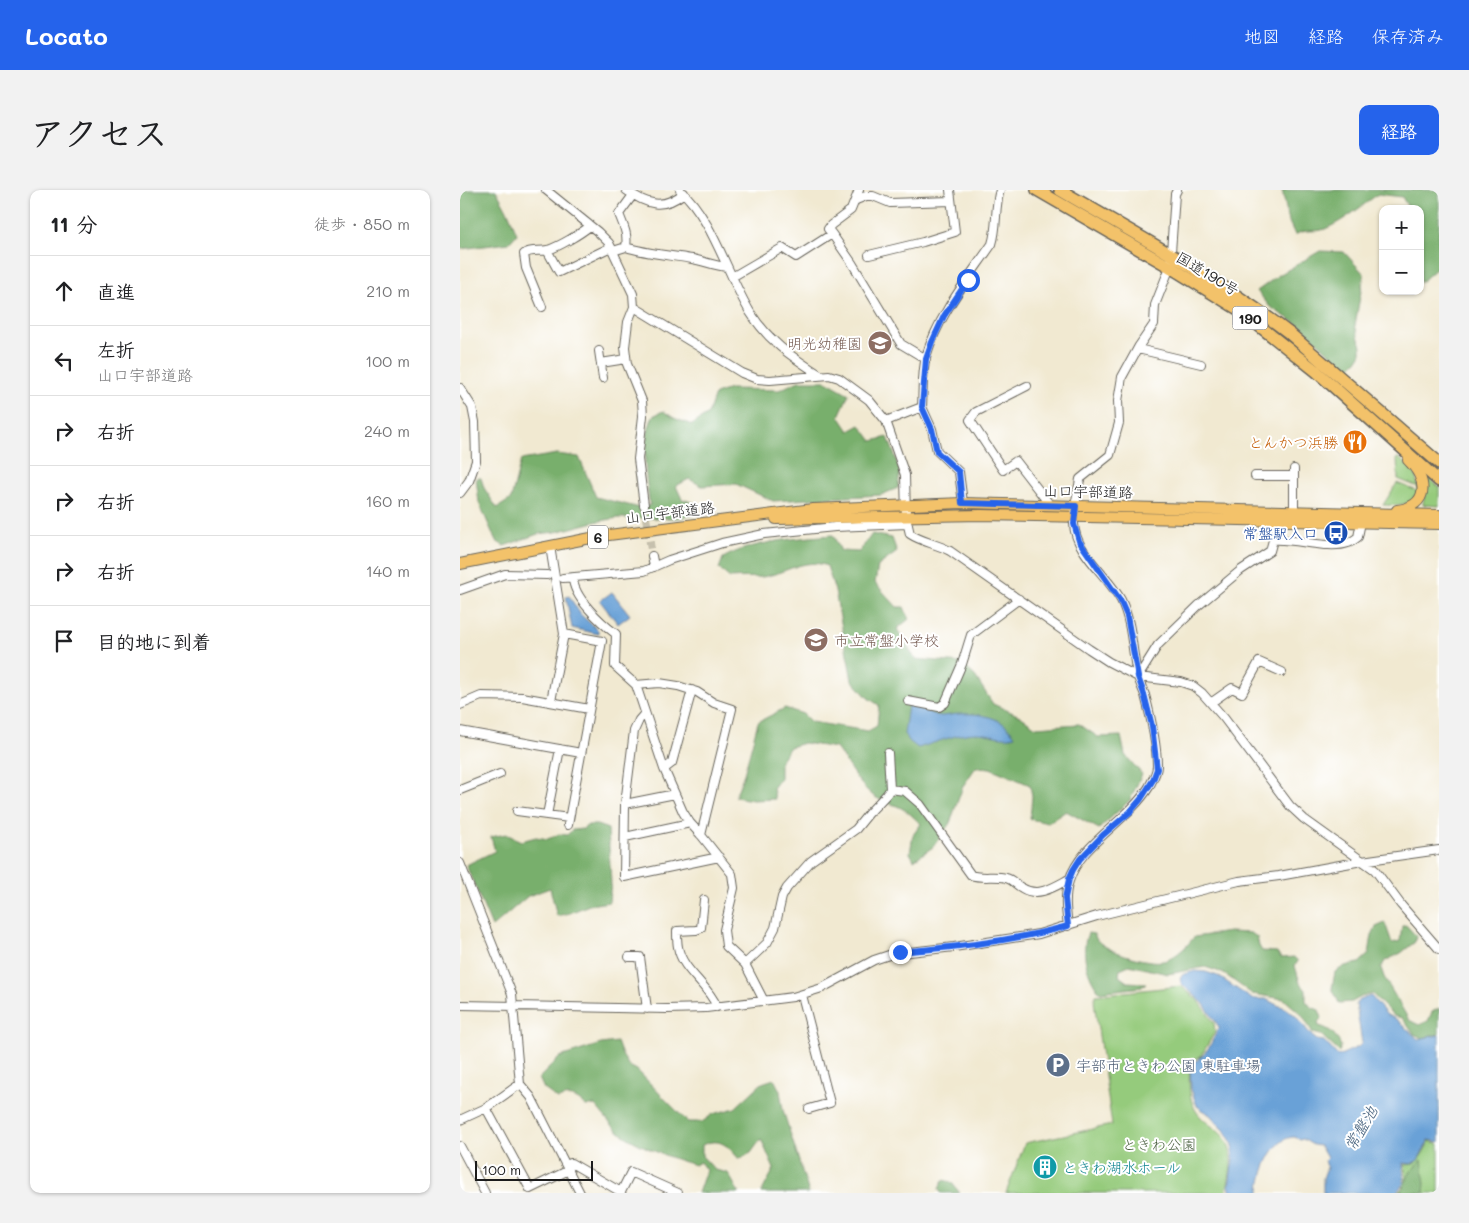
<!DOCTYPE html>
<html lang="ja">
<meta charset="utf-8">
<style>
body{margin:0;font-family:Mali,"Klee One",sans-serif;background:#f2f2f2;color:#202124}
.controls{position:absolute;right:15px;top:15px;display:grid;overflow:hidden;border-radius:10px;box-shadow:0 1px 4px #0004}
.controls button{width:45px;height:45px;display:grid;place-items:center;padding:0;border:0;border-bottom:1px solid #e0e0e0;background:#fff;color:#202124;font:25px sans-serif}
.scale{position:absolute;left:15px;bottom:12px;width:118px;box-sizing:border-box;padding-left:5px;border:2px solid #1c1c1c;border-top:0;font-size:14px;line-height:18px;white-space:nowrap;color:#1c1c1c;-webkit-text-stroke:4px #fff;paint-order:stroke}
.stop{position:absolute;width:15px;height:15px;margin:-11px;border:4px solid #2563eb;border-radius:50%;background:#fff}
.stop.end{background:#2563eb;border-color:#fff;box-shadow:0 1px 5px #0008}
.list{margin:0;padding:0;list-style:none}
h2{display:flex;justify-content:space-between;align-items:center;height:65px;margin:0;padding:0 20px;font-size:21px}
h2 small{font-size:16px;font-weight:400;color:#757577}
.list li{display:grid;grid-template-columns:32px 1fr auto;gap:15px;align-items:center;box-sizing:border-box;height:70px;padding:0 20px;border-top:1px solid #e0e0e0}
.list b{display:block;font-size:19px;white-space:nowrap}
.list p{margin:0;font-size:16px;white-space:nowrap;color:#757577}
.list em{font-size:16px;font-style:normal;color:#757577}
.icon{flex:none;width:28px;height:28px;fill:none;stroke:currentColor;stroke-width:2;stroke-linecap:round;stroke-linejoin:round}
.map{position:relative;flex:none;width:979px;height:1003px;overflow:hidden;border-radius:10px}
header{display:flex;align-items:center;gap:30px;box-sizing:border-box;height:70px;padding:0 25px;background:#2563eb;color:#fff}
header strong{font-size:24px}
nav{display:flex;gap:28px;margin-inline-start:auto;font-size:18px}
.intro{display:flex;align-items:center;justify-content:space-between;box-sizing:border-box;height:120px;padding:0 30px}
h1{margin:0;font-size:35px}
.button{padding:12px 22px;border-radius:10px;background:#2563eb;color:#fff;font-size:18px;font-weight:700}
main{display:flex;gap:30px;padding:0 30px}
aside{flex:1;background:#fff;border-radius:10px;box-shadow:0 1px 4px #0004}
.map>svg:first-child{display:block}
.green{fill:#95cb7c;stroke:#58744c}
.forest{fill:#78af6c;stroke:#4a6644}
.water{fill:#69a1d7;stroke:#425e7a}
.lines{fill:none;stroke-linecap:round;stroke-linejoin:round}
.minor-tunnel{stroke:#c6c0ad;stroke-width:8;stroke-dasharray:8 4;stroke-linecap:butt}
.minor-casing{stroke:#67645b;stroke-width:10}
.major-casing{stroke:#67645b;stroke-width:12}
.highway-casing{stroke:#67645b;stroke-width:14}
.minor{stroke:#fff;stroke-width:8}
.major{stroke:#f3c26a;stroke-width:10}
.highway{stroke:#f3c26a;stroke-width:11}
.route{stroke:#2563eb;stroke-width:6}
.labels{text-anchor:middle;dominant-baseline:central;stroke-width:4;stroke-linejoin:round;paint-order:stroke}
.shield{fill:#fff;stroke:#606060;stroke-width:1}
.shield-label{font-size:14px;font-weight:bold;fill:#1c1c1c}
.street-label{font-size:15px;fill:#1c1c1c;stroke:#fff}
.education-label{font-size:15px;fill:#785e54;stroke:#fff;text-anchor:end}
.food-label{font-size:15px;fill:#c56008;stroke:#fff;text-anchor:end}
.transit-label{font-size:15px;fill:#164399;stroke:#fff;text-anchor:end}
.service-label{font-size:15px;fill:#4e5e75;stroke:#fff;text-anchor:start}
.park-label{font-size:15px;fill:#4c6242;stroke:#fff}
.culture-label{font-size:15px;fill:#0d838f;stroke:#fff;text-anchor:start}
.water-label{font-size:16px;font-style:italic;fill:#425e7a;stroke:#fff}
</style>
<header>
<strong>Locato</strong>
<nav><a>地図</a><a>経路</a><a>保存済み</a></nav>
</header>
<div class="intro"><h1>アクセス</h1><a class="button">経路</a></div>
<main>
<aside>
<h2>11 分<small>徒歩 · 850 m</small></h2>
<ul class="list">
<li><svg class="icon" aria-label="ahead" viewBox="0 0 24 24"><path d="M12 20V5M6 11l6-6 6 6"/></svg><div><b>直進</b></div><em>210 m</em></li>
<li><svg class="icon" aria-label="left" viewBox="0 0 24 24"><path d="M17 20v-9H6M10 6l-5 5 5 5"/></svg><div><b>左折</b><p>山口宇部道路</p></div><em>100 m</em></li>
<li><svg class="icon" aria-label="right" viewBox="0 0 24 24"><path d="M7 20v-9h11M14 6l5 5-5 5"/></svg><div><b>右折</b></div><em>240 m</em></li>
<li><svg class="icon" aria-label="right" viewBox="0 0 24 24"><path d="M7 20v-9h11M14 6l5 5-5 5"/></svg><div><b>右折</b></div><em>160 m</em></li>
<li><svg class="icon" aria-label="right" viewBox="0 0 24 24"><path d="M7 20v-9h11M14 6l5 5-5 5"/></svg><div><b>右折</b></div><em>140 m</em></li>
<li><svg class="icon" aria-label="arrive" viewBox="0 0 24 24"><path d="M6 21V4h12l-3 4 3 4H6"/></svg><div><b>目的地に到着</b></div></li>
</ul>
</aside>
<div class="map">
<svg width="979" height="1003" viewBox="0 0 979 1003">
<rect width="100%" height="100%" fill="#fff"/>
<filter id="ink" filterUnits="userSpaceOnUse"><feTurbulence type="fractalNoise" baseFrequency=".02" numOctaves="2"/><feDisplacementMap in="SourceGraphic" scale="10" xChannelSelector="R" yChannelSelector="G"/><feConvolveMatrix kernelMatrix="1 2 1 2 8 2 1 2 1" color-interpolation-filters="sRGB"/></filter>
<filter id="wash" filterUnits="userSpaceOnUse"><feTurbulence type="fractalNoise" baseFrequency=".0096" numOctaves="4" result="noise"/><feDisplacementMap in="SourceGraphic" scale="20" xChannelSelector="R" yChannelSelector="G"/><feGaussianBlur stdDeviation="1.12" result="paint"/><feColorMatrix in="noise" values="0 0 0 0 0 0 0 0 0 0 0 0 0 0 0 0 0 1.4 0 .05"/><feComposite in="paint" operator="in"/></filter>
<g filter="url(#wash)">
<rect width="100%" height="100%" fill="#f1e9d1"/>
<!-- green -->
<path class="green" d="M937,268H939C943,272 949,276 953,281C956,284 956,288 957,292C964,315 939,316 923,315L937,293L957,301L958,297L938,289Z
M968,287L979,297V316L963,315C963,306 969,299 966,288Z
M721,796L739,811L754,833L755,842L741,866L730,872C729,889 727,911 739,925C747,935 761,940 767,952C775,967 769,988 766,1003H546L565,953L652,935L634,811L636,805Z
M970,951L979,954V1003H938L946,993L945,975C960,975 963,961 970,951Z"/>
<!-- forest -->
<path class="forest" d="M0,0H36L49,24L57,44L49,53L0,59Z
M822,0H979V73L977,78L960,93V19H949L942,7L918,4C902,16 884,31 865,39C855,43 846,38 835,45L829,32Z
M860,61L884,62L904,84L895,135L901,156V165L897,171L887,180L842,137L810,117L797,101L819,85Z
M339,191H366L389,204L379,226L389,241L400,235L412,251L428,247L440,280L438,298L421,305L313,311L276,294L242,296L229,289L216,296L222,309L235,313L240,323L219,328H158L134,332L96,342L78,344L44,356L36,351L19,313L16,288H21L24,298L37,318L51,309L61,270L97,264L119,267L136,307L180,318L190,315C185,285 181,255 193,226L203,221L214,228L232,235L248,224L255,204L270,199L319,200Z
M412,344L432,348L437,362L418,376L415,393L437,417H444L449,429L437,439L455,469L501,473L515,486L533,514L560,526L576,537L619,534L638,547L661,546L665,565L682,584L670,610L639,639L606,621L588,633L570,629L572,606L570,595L530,578L516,577L503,596L490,633L473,657L454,670L450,663L453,645L461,634C455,629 449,622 443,619C433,613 420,612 411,604C396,591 388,574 376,558L344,553L330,557L320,571V589L313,598L315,609L293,610L275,607L284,584L298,532L325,518L343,524L351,532L408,541L417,536L419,515L408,508L392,490L375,401L367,376C345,367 324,384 302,387C292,388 280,387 270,388L259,379L263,368C292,351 339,348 373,345L381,361L399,362Z
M128,635H137L148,639L151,693L149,712L129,715L110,723L97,726L90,698L68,706L32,737L6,675L35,661L31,647L46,644L61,651L76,647L88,649L99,644L107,645L112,640L123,639Z
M925,733L932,753L940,751L942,736L946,735L956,746L955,752L941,763L925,771L921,778L924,787L949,830L959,835L968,831L972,822L979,818V844L962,848L954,844L942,828L934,826L912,804L901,807L892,812L879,813L872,798L875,782L885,776L899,773L909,764L912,745L916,737Z
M769,742L791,743L797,747L799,756L802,761L817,762L821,768L834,767L838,771L835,776L840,793L846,800V811L851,817L859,820L862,828L858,832L859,836C871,839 876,845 881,856L879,862L861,845L853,843L842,825L824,809L792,804L763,783L745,777L708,784L669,775L660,779L659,786L667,792L686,793L682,797L640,802C627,787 620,761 628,743L634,744C635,746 636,749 638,751C648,762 693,776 707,770C718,765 727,756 734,747Z
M157,852L162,865L169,876L177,880L204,908L228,932H242L253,924L275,918L302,893L314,889L320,901L323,920L349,1003H301L314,979L301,949L291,963L279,969C267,955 260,947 242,955V966L255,980L268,983L279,1003H238L246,980L240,972L235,975C213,969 180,957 162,944C152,937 143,924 135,915L126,916C116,907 111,904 98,909L84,899L79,888L100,867L141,854Z
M962,970L965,994L964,1003H940L951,981Z
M483,990L491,992L500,1003H481L479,999Z"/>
<!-- water -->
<path class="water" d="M152,402L170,425L158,434L140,411Z
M109,406L121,425L138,440V444L112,438L106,407Z
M452,514C461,518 471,525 481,526C487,526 494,524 500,524C521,523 543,527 555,546C541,550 529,543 516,543C495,544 478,552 458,558L450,552L444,544L448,516Z
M735,781L746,782L758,786L792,809H806L817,815L823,817L835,825L852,846L857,850L864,851L878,866L898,857L902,853L896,814L899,810L911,806L927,825L936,829L958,849L979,845V952L969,950L958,970L951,974L943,973L944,993L936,1003H863V988L867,977L865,970L867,968L860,956L853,955L843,949L840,950L835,947C831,947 827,948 824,950C809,960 800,986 800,1003H771L769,996L773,969V955L765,941L750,925L737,916L731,899L730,874C746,868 752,852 759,837L743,813L721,793L720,787L724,784Z"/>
</g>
<g filter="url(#ink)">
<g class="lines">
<!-- minor-tunnel -->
<path class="minor-tunnel" d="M184,315L192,366"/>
<defs>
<path id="minor" d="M86,0L138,42L149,53L173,104L174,117L168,132L165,157L167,174L182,211L183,226L178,269L184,315
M166,0C187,15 203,20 224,3
M220,0C251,26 268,86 290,122C309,152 331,166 360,185
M396,10L406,6H413L430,13L491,11
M372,44L368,39L371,35L391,20L399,0
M166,57C187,64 210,65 232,69C244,71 255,76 267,77
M87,60L99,82L151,57
M153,61L166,57C168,44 164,37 159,24L173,5
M409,65L463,52L495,42L490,0
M272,87L322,58L336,67L372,44L392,73L441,154L466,169
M82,117L66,78L64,64C71,59 79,62 88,60C100,56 120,44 130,36
M174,117L282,183L297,189L310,190L369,185L379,188L409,210L426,231L445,285L446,327L450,344C462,352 477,354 490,361L629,459L649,472L678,487L721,492L733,496L742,503L764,528L830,616L844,629L915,680L941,715L979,759
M678,159L741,174
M139,161L143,188
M141,173L166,169
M567,196L516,222L510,230L543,280L556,271L590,315
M0,198L12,217L15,232L16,271L9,291L0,303
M462,217L472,239L477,261L499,282L503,313
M426,231L462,217C463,201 462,182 466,167C478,125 508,89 532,54C538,35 534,19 540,0
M795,286H833
M834,320V279
M90,356L104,444L91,511
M192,366L194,377
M103,388L184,381L209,370L262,353L304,344L375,337L447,334
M113,388C113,407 141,433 156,444L155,476L176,495
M0,400L45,384L87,385
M104,444L142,451L108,635
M678,487L698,455L739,415L781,380L810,361L813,350C835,348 869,360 888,353C892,352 895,349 898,347L901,332
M448,511L479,517L485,513L502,474L511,445L559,409
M752,512L772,498L782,503L799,472L822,482
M0,515L21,506L62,507L129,519
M185,523L179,530L174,541L165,614L164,687L259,667
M0,541L121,563
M204,579L212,573L232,500
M430,599L445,601L460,614L511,685C522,689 534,685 546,688C552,689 556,695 562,698C578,708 594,697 609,689
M0,600L40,584
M165,614L215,604
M57,621L109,628
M87,625L100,559
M241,645L272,519L254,513L237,502L218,496L199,493L176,495L204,579L223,622L230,633L241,645L272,684L274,698L264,740L266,756L285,774L304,811
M165,647L230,633
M0,673L52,804L60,894L71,907L120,1003
M244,710L241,738L236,740L217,741C217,746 217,752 218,757C222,781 248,794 257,817
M608,736C606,720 604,706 609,691C620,654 668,631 689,597C692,591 697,583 697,576C697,553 691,528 685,505C682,498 679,491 677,484C672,460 672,432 661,410C648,386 615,362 614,334C613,319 618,303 620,289L650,265L659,233L658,211L662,187L679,156L694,134L695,115L710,77L715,4L717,0
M169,767H180L187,819
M285,774L307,753L315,738L322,707L327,698L351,671L396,639L409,623L427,604L430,599L428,563
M342,805L370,913L349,919
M0,815L207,819L246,818L333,807L362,798L414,770L432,764L494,757L579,744L637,726L779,691L819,686L902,671L979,660
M26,918L70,999L109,980
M0,930L26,918L60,894
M0,956L25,1003
M106,975L111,973L161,1002L171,982L218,1003"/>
<path id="major" d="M937,320C970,316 968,289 948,270
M316,329L521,325L979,334
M0,374L141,346L353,319L503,313L979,325"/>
<path id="highway" d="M577,0L710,77L778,119L856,181L979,291
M600,0C678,46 757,88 829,143L979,273"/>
</defs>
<!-- minor casing -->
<use href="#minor" class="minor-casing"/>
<!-- major casing -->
<use href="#major" class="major-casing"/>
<!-- highway casing -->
<use href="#highway" class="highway-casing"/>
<!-- minor -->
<use href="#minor" class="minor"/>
<!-- major -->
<use href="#major" class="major"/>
<!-- highway -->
<use href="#highway" class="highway"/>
</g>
</g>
<g class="lines" filter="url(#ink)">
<!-- route -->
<path class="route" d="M440,762C496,757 553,751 608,736L605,708L609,689L613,680L620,669L643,645L670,622L681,609L693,590L697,579L692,536L684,504L678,487L667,426L660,410L619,351L614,334L616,316L502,313L499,282L477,262L472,239L462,217L466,169L472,152L484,126L508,90"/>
</g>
<!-- icons -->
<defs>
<symbol id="school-disc" viewBox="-11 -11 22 22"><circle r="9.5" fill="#8d6e63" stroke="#fff"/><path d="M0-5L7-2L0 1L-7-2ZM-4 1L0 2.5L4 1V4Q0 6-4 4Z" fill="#fff"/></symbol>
<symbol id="restaurant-disc" viewBox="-11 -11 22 22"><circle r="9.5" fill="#e8710a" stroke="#fff"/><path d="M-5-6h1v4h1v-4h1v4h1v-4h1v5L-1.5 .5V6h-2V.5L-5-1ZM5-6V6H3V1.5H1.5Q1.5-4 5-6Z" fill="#fff"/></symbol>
<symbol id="bus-disc" viewBox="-11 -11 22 22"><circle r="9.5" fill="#1a4fb4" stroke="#fff"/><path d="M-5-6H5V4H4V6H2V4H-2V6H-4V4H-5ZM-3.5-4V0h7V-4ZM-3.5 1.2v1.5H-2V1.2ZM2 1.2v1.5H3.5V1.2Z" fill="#fff"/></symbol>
<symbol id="parking-disc" viewBox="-11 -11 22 22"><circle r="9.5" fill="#5c6f8a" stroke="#fff"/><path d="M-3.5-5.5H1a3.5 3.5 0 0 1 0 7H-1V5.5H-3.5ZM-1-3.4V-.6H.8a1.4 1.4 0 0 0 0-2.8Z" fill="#fff"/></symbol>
<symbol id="building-disc" viewBox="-11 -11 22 22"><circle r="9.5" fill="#0f9aa8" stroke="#fff"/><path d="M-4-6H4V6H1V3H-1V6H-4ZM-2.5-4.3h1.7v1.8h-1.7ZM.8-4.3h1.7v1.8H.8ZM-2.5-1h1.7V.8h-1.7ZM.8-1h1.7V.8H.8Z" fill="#fff"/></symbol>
</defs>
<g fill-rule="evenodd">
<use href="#school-disc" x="406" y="139" width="28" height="28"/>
<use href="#restaurant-disc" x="881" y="238" width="28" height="28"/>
<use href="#bus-disc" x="862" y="329" width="28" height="28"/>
<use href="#school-disc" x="342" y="436" width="28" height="28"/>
<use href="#parking-disc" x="584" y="861" width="28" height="28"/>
<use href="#building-disc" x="571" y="963" width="28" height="28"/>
</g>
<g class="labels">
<!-- shield labels -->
<g class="shield">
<rect x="772.5" y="116.5" width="35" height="23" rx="4"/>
<rect x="128" y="335.5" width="20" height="23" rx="4"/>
</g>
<g class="shield-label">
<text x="790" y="128">190</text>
<text x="138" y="347">6</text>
</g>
<!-- street labels -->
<g class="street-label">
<text transform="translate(748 83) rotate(31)">国道190号</text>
<text transform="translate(628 301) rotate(1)">山口宇部道路</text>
<text transform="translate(210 322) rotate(-7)">山口宇部道路</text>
</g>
<!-- education labels -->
<g class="education-label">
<text x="402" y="153">明光幼稚園</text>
<text x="374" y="450" text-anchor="start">市立常盤小学校</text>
</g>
<!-- food labels -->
<g class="food-label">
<text x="878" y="252">とんかつ浜勝</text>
</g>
<!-- transit labels -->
<g class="transit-label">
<text x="858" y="343">常盤駅入口</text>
</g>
<!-- service labels -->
<g class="service-label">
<text x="616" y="875">宇部市ときわ公園 東駐車場</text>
</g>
<!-- park labels -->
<g class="park-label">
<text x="699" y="954">ときわ公園</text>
</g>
<!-- culture labels -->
<g class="culture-label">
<text x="602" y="977">ときわ湖水ホール</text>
</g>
<!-- water labels -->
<g class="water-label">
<text transform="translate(900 938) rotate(-59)">常盤池</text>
</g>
</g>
</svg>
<div class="controls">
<button>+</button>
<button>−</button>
</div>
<div class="scale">100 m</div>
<div class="stop" style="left:508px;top:90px"></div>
<div class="stop end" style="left:440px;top:762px"></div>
</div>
</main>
